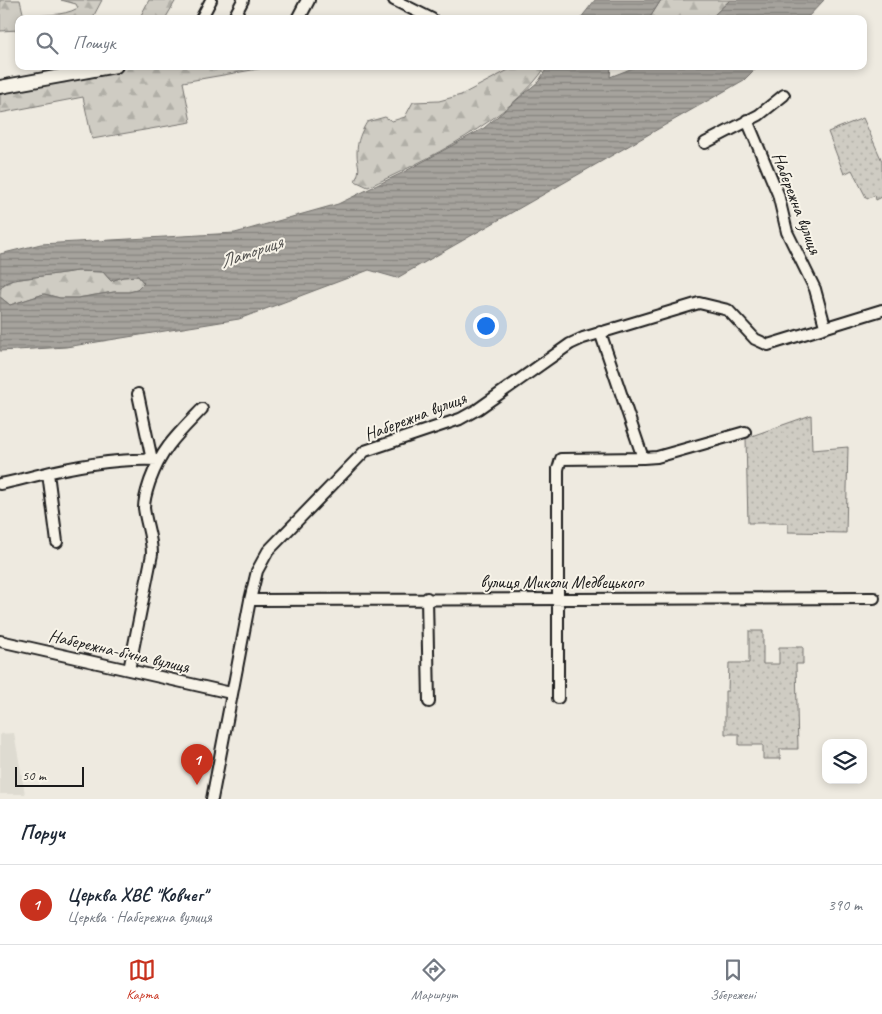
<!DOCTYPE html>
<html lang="uk">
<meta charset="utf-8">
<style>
body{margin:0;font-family:Caveat,sans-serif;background:#f6f6f7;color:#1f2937}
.controls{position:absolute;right:15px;bottom:15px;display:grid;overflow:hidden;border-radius:10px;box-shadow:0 2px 8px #0003}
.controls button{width:45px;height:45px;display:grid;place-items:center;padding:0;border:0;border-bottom:1px solid #e0e1e3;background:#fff;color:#1f2937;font:25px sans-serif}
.scale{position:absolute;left:15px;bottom:12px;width:69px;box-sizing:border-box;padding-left:5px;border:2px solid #1c1c1c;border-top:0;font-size:14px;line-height:18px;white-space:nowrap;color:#1c1c1c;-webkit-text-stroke:4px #f7f3e8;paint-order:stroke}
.you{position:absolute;left:485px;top:325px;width:18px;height:18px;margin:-12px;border:4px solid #fff;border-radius:50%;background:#1a73e8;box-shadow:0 0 0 8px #1a73e833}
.badge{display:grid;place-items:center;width:32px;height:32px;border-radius:50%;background:#c8321e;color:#fff;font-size:16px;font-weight:700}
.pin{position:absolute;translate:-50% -41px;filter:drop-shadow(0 1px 2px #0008)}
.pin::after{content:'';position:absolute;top:26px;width:18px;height:15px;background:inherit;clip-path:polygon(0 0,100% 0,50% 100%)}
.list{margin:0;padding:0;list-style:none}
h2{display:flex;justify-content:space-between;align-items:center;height:65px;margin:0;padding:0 20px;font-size:21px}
h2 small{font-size:16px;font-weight:400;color:#747a83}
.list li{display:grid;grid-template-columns:32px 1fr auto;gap:15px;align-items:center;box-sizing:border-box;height:80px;padding:0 20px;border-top:1px solid #e0e1e3}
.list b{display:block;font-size:19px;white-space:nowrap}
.list p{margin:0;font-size:16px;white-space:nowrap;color:#747a83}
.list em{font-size:16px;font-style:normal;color:#747a83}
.icon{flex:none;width:28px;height:28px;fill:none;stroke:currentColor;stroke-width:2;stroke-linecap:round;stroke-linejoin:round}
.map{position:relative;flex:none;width:882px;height:799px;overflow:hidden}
.search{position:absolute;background:#fff;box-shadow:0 2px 8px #0003;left:15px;right:15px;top:15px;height:55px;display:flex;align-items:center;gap:12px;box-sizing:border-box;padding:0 18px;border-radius:10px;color:#747a83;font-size:19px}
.sheet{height:145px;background:#fff}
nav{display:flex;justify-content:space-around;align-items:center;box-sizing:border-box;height:70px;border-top:1px solid #e0e1e3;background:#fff;font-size:14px;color:#747a83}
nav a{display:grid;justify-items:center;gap:2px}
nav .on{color:#c8321e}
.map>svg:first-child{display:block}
.built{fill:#dedbd1}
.forest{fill:url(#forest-firs);stroke:#767470}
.park{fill:url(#park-dots);stroke:#767470}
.water{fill:url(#water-rules);stroke:#6f6d69}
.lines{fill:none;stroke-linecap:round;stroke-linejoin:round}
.minor-casing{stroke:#1c1c1c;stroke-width:14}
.tertiary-casing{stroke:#1c1c1c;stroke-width:16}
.minor{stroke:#f7f3e8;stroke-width:10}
.tertiary{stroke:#f7f3e8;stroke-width:12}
.labels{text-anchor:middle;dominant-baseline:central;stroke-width:4;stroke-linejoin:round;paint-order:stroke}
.street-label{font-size:18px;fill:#1c1c1c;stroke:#f7f3e8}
.water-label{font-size:19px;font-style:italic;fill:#535250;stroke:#f7f3e8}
</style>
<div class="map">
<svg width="882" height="799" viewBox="0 0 882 799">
<defs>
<pattern id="forest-firs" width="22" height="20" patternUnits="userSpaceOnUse" patternTransform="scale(1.25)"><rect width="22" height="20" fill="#cfccc3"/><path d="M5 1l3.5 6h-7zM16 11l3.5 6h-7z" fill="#b1afa7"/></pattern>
<pattern id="park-dots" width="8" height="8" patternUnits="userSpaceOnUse" patternTransform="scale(1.25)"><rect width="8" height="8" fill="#cfccc3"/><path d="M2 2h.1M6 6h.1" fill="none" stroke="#b1afa7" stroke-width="1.8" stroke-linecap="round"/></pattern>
<pattern id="water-rules" width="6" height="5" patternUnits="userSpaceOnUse" patternTransform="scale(1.25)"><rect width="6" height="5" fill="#a6a39d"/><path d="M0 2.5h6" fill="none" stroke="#86847f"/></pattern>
</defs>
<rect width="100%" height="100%" fill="#eeeae0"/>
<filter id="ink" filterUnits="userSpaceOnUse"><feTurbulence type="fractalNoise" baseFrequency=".02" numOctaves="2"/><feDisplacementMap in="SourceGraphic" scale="10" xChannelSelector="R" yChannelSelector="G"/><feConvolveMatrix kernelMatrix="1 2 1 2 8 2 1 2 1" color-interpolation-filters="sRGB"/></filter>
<g filter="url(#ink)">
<!-- built -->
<path class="built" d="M14,733L25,794H0V734Z"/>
<!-- forest -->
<path class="forest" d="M0,0H20L24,17C42,14 62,17 78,8L76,4L61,0H102L92,19H19V30L0,31Z
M149,0H176L165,19H139Z
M661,0H730L710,19H649Z
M115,66H275L183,82L191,122L92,139L83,97L0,113V87Z
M516,66H546C515,117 421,163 368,187L355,181C362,167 357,167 357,153C357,141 361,132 367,122L385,117L392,121L405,117L413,102L439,101L461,95Z
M78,271L103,272L111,281L123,277L138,276L144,283L137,290L129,292H114L77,298H60L44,294L10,305L0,297L1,286L13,280Z"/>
<!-- park -->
<path class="park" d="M863,118L882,161V197L876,200L875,195L867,199L852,170L844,174L828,132Z
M811,415L812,450L848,447L846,533L788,532V523H748L746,438Z
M749,631H763V664H779V647H803V664H796L798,749H780V759H763V745H739V734H725V691H728L729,663H749Z"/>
<!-- water -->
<path class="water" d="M595,0H661L649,19H580Z
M730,0H824L806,19H710Z
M548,66H611L610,77L638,66H758L744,80L397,278L369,270L239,319L66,347L0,351V297L10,305L44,294L60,298H78L114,292H129L137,290L144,283L138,276L123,277L111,281L103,272L78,271L13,280L5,283L0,289V254L41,244L235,233L338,204L404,172L484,128L539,81Z"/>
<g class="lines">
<defs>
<path id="minor" d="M394,0L432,19
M201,19L211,0
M233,19L243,0
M747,120L778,194L787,232L815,289L825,326
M705,143L759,115L784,95
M600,332L643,458L657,457L745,432
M138,394L152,460
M48,473L57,542
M0,484C12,482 22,479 34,476C73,466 118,458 158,460
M427,598L429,702
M250,600L874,598
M0,641L231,693
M129,670L152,554C152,537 146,524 144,508C144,498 147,490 150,481C162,448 178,434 202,409
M558,698V469L561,459L643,458
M212,799L250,600L257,571L268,551L365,451L460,419L478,409L570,344L583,338L699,303L728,310L755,339L768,345L882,310"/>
<path id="tertiary" d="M298,19L308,0
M0,87L116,66"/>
</defs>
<!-- minor casing -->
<use href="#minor" class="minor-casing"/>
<!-- tertiary casing -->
<use href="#tertiary" class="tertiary-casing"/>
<!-- minor -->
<use href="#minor" class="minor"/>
<!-- tertiary -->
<use href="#tertiary" class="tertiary"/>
</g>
</g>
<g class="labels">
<!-- street labels -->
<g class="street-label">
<text transform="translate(797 203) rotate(69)">Набережна вулиця</text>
<text transform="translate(415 416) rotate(-21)">Набережна вулиця</text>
<text x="562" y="582">вулиця Миколи Медвецького</text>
<text transform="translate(119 651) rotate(13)">Набережна-бічна вулиця</text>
</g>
<!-- water labels -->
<g class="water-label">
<text transform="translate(251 252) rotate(-19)">Латориця</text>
</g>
</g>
</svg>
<div class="controls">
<button><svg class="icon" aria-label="layers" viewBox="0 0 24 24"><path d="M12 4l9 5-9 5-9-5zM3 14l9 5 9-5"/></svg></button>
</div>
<div class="scale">50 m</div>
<div class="you"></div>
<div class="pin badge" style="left:197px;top:785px">1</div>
<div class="search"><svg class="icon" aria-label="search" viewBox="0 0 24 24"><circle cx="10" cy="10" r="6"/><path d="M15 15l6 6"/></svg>Пошук</div>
</div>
<section class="sheet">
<h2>Поруч<small></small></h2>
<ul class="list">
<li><span class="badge">1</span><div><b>Церква ХВЄ &quot;Ковчег&quot;</b><p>Церква · Набережна вулиця</p></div><em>390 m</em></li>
</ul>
</section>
<nav>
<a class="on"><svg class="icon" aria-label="map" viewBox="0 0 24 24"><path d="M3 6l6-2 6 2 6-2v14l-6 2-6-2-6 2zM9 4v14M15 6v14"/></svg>Карта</a>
<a><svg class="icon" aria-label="directions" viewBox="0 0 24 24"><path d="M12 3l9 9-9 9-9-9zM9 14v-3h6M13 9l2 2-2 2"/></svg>Маршрут</a>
<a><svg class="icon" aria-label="saved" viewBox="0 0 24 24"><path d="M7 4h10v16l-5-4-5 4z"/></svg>Збережені</a>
</nav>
